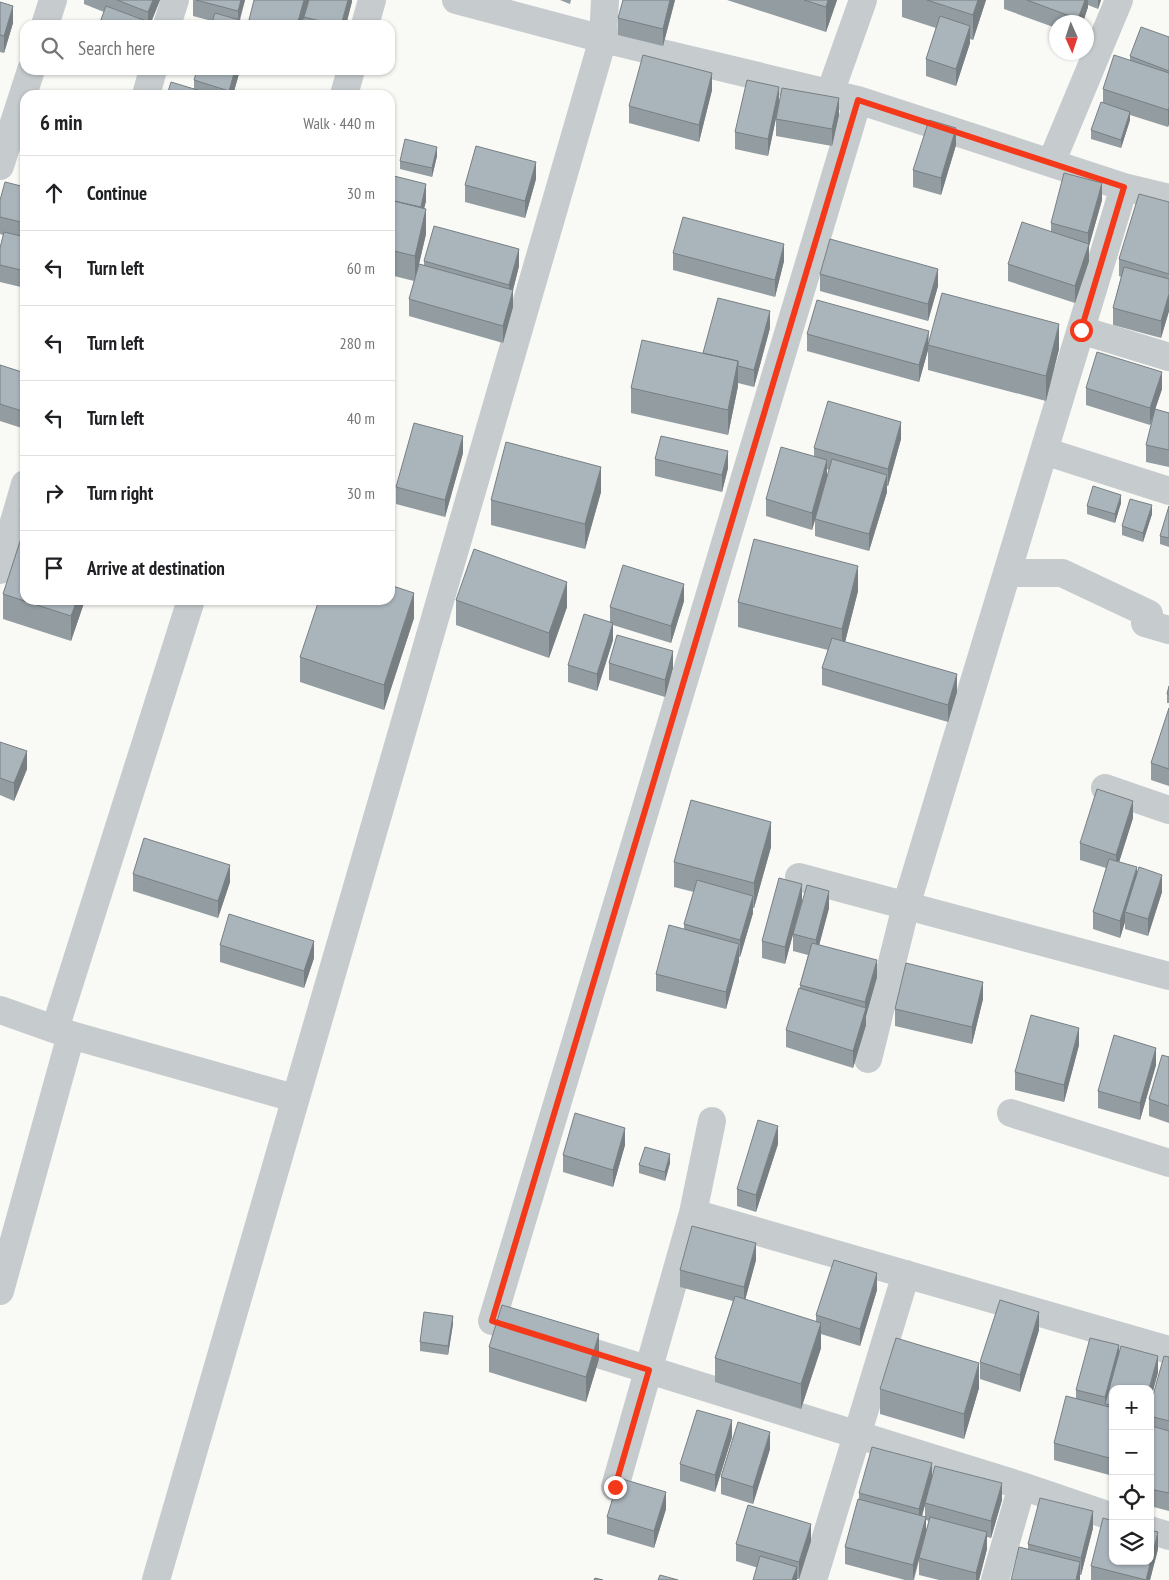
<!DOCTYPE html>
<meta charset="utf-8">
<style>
body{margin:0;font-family:"PT Sans Narrow",sans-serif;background:#f2f2f2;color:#202124}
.controls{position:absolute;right:15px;bottom:15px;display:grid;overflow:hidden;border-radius:10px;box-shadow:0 1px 4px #0004}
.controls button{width:45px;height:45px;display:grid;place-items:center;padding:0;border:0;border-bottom:1px solid #e0e0e0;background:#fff;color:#202124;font:25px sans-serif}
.compass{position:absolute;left:1049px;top:15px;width:45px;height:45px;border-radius:50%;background:#fff;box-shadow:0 1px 4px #0004;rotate:177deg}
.stop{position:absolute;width:15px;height:15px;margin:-11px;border:4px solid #f4391b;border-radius:50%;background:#fff}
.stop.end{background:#f4391b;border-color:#fff;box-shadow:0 1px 5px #0008}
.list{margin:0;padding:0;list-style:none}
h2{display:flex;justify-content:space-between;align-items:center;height:65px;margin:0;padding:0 20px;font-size:21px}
h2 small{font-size:16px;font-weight:400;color:#757577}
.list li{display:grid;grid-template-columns:32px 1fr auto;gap:15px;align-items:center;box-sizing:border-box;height:75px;padding:0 20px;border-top:1px solid #e0e0e0}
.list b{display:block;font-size:19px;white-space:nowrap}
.list em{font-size:16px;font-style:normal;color:#757577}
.icon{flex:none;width:28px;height:28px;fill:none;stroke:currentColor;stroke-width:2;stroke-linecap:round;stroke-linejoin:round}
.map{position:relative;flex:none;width:1169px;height:1580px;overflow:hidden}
.search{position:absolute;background:#fff;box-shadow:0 1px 4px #0004;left:20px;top:20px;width:375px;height:55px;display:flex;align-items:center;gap:12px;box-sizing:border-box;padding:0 18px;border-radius:15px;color:#757577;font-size:19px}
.panel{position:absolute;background:#fff;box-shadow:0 1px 4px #0004;left:20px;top:90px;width:375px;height:515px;border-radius:15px}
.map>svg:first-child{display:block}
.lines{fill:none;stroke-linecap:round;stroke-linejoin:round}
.minor{stroke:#c6cbce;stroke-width:28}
.wall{fill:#929ca1;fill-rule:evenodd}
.shaded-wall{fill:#777f83}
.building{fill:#aab5bb;stroke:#777f83}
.route{stroke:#f4391b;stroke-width:6}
</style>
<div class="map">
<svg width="1169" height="1580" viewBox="0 0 1169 1580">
<rect width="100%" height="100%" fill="#f9f9f6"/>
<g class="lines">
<!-- minor -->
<path class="minor" d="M456,0L603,39L858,100
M45,25L53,0
M167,25L175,0
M365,25L372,0
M830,93L863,0
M146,95L153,70
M344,95L351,70
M1051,163L1119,0
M0,166L31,70
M1081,330L1169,357
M1044,451L1169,491
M0,570L25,484
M1007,573H1062L1149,614
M1145,623L1169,630
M1105,788L1169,810
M799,877L1169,976
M0,1010L71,1035L294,1098
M55,1029L191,600
M868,1059L906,906L1124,187L1169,198
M1011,1113L1169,1163
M693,1213L1169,1350
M0,1291L71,1035
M1022,1486L1113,1517
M615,1487L693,1213L712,1121
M1150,1530L1169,1536
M156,1580L603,39L605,0
M813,1580L906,1274
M995,1580L1022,1486L492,1321L858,100L1124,187"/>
</g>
<!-- wall -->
<path class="wall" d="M84,0H160L150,25H99L104,12L84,4Z
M193,0H245L240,20L249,23V20L309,0L302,25H211L212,21L193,16Z
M352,0L346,25H304V17Z
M560,0H571L570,4Z
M675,0L663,46L618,35V18Z
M727,0H837L826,32Z
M902,0H986L973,40L970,39V43L956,86L926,76V59L936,28L902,17Z
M1004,0H1101L1098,9L1088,5V7L1083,22H1056V28L1004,9Z
M0,2L13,23L4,53L0,52Z
M1169,37V124L1168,127L1130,115V120L1121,148L1091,139V130L1103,103V89L1130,60V56Z
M240,70L233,95H167L194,89V80Z
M712,90L699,142L629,123V106Z
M779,104L768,156L735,149V132Z
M839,115L832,146L776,136V119Z
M956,145L941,195L913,187V170Z
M437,156L432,177L400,169V161Z
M390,175L426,201L424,208L426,234L419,264L424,265V261L519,266L513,290V307L503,343L409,316V299L414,281L390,275Z
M536,179L525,218L465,202V185Z
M25,187V288L0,282V248L3,235L0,234V200Z
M1102,200L1089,246V261L1075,303L1008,281V264L1051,231V223Z
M1169,202V311L1161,338L1113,325V308L1121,277L1119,276V259Z
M673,253L784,261L775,297L673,270Z
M820,274L938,286L928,321L820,291Z
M770,328L754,387L738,383V386L728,435L631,413V388L703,353Z
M807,334L929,343L1059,349L1046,401L928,370V350L919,382L807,351Z
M0,365L25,373V429L0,421Z
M1086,388L1162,389L1155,409L1169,413V467L1146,462V445L1155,410L1150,425L1086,405Z
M901,439L888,486H887V492L869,551L815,536V520L812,530L766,516V499L814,457V448ZM827,469L829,470L827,477Z
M463,453L445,517L396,504V487Z
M655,459L728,468L722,492L655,476Z
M601,492L585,549L491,525V500Z
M25,494V600H85L71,641L3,619V594L24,529L20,528V511Z
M1121,503L1115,523L1087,514V506Z
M1169,506V547L1160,544V536Z
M1152,514L1143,542L1122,535V526Z
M858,591L845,642L957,692L948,722L822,685V668L828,650L738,627V602Z
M456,600L567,607L549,658L456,625Z
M684,601L671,643L613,625V640L597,691L568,682V665L610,622V607Z
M414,618L384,710L300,682V657Z
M609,663L673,668L665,697L609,680Z
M1169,686V703H1167V694Z
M1169,708V786L1151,780V763Z
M0,742L27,769L14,801L0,795Z
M1133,818L1119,862L1162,892L1148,936L1125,929V922L1120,938L1093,929V912L1106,868L1080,860V843Z
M771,847L754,908H753V913L740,957H739V961L726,1009L656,991V974L684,929V924L694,892L674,887V862Z
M133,874L230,882L218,918L133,891Z
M802,901L785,964L762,958V941Z
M829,908L819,945L877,977L866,1016V1025L853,1068L786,1047V1030L800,988V985L808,955L793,951V934Z
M220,945L314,958L304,988L220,962Z
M983,999L972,1044L895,1026V1009Z
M1079,1045L1064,1102L1015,1090V1072Z
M1169,1057V1123L1149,1116V1099Z
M1156,1065L1140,1120L1098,1108V1091Z
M778,1144L756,1212L737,1206V1189Z
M625,1145L613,1187L563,1172V1155Z
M670,1163L665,1181L639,1173V1165Z
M756,1260L745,1300L816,1322V1315L877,1290L860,1346L821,1334V1348L801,1409L715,1382V1358L733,1301L680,1287V1270Z
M453,1324L448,1355L420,1351V1342Z
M1039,1330L1020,1392L980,1379V1362Z
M489,1347L599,1359L586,1402L489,1372Z
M1119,1354L1158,1373L1113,1389V1476L1054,1460V1443L1076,1399V1390Z
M1169,1357V1511L1150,1506V1406Z
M979,1388L964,1439L880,1414V1389Z
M732,1437L715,1492L680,1481V1464Z
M770,1449L753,1504L721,1494V1477Z
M932,1479L1002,1500L991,1538L987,1537V1549L979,1580H939L919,1575V1560L914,1580H905L845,1564V1547L859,1499V1493ZM925,1505V1517L922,1516ZM926,1520L929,1521L926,1531Z
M666,1509L654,1548L607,1534V1517Z
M1093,1528L1081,1575H1080V1580H1011L1028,1549V1544Z
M811,1541L799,1579H797V1580L736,1561V1544Z
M1158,1549L1150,1580H1091V1566Z"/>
<!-- shaded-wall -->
<path class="shaded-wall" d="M153,0H160L150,25H148V12Z
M241,0H245L238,25V11Z
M304,0H309L302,25H297Z
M348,0H352V2L346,25H341Z
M670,0H675L663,46V29Z
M828,0H837L826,32V7Z
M978,0H986L973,40V15Z
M1085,0H1088V7L1083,22H1078V19Z
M1098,0H1101L1098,9Z
M13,6V23L4,53V36Z
M970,26V43L956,86V69Z
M235,70H240L233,95H229V91Z
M712,73V90L699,142V125Z
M779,87V104L768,156V139Z
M839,98V115L832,146V129Z
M1169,107V124L1168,127V110Z
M1130,112V120L1121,148V140Z
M956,128V145L941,195V178Z
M437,147V156L432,177V168Z
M536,162V179L525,218V201Z
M1102,183V200L1089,246V261L1075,303V286L1088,247V233Z
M426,184V201L420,226V209Z
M426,209V234L415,281V256Z
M784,244V261L775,297V280Z
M519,249V266L513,290V307L503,343V326L509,301V285Z
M938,269V286L928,321V304Z
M1169,294V311L1161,338V321Z
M770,311V328L754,387V370Z
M1059,324V349L1046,401V376Z
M929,331L928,350L919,382V365Z
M738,361V386L728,435V410Z
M1162,372V389L1150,425V408Z
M901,422V439L888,486V469Z
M463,436V453L445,517V500Z
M728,451V468L722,492V475Z
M827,460V478L812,530V513Z
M601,467V492L585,549V524Z
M887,475V492L869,551V534Z
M1121,495V503L1115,523V514Z
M1152,505V514L1143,542V533Z
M858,566V591L842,654V629Z
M567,582V607L549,658V633Z
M684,584V601L671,643V626Z
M414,593V618L384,710V685Z
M77,600H85L71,641V616Z
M613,623V640L597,691V674Z
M673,651V668L665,697V680Z
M957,674V692L948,722V705Z
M27,751V769L14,801V783Z
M1133,801V818L1116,872V855Z
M771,822V847L754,908V883Z
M230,865V882L218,918V901Z
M1137,867V884L1125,912V922L1120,938V921Z
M1162,875V892L1148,936V919Z
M802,884V901L785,964V947Z
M829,891V908L816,957V940Z
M753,896V913L740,957V940Z
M314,941V958L304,988V971Z
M739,944V961L726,1009V992Z
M877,960V977L866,1016V1025L853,1068V1051L865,1011V1002Z
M983,982V999L972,1044V1027Z
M1079,1028V1045L1064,1102V1085Z
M1156,1048V1065L1140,1120V1103Z
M778,1126V1144L756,1212V1195Z
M625,1128V1145L613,1187V1170Z
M670,1154V1163L665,1181V1172Z
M756,1243V1260L744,1304V1287Z
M877,1273V1290L860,1346V1329Z
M1039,1312V1330L1020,1392V1375Z
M453,1316V1324L448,1355V1346Z
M821,1323V1348L801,1409V1384Z
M599,1334V1359L586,1402V1377Z
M1119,1345V1362L1105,1404V1414V1397Z
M1158,1356V1373L1150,1402V1389H1149Z
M979,1363V1388L964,1439V1414Z
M732,1420V1437L715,1492V1475Z
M770,1432V1449L753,1504V1487Z
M932,1463V1480L919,1526V1509Z
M1002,1483V1500L991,1538V1521Z
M666,1492V1509L654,1548V1531Z
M1093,1511V1528L1081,1575V1558Z
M926,1517V1534L913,1580V1565Z
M811,1524V1541L799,1579V1562Z
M987,1532V1549L979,1580H976V1573Z
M1158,1532V1549L1150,1580H1146Z
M1080,1562V1580H1076Z
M797,1567V1580H792Z"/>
<!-- building -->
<path class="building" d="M117,0H153L148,12Z
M196,0H241L238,11Z
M254,0H304L297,25H267L249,20Z
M309,0H348L341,25H336L304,17Z
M623,0H670L663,29L618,18Z
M804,0H828L826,7Z
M927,0H978L973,15Z
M1027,0H1085L1078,19Z
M0,2L13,6L4,36L0,35Z
M106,6L146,21L144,25H99Z
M215,13L250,23L249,25H211Z
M940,16L970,26L956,69L926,59Z
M1141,27L1169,37V71L1130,56Z
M643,55L712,73L699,125L629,106Z
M1114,55L1169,73V107L1168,110L1103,89Z
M197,70H235L229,91L194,80Z
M747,80L779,87L768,139L735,132Z
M171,82L214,95H167Z
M782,88L839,98L832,129L776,119Z
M1101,102L1130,112L1121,140L1091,130Z
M929,120L956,128L941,178L913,170Z
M405,139L437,147L432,168L400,161Z
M476,146L536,162L525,201L465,185Z
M1064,173L1102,183L1088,233L1051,223Z
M390,175L426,184L421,207L390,200Z
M5,182L25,187V223L0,217V200Z
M1139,194L1169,202V274L1119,259Z
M390,200L426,209L415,256L390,250Z
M683,217L784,244L775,280L673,253Z
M1022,222L1089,244L1075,286L1008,264Z
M434,226L519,249L509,285L424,261Z
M4,232L25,237V271L0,265V248Z
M830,239L938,269L928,304L820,274Z
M419,264L513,290L503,326L409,299Z
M1124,267L1169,279V294L1161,321L1113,308Z
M942,293L1059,324L1046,376L928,345Z
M718,298L770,311L754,370L738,366V361L703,353Z
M817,300L929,331L919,365L807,334Z
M642,340L738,361L728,410L631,388Z
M1097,352L1162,372L1150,408L1086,388Z
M0,365L25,373V412L0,404Z
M828,401L901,422L888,469L814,448Z
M1155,409L1169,413V450L1146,445Z
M414,423L463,436L445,500L396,487Z
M661,436L728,451L722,475L655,459Z
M506,442L601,467L585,524L491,500Z
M781,447L827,460L812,513L766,499Z
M832,459L887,475L869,534L815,519Z
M1093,486L1121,495L1115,514L1087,506Z
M25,494V512L20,511Z
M1130,499L1152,505L1143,533L1122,526Z
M1169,506V538L1160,536Z
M25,526V600H77L71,616L3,594Z
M754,539L858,566L842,629L738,602Z
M474,549L567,582L549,633L456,600Z
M623,565L684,584L671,626L610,607Z
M390,585L414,593L384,685L300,657L319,600H390Z
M584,614L613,623L597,674L568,665Z
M617,635L673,651L665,680L609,663Z
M832,638L957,674L948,705L822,668Z
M1169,686V695L1167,694Z
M1169,708V769L1151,763Z
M0,742L27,751L14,783L0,778Z
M1097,789L1133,801L1116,855L1080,843Z
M691,800L771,822L754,883L674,862Z
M144,838L230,865L218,901L133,874Z
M1109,859L1137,867L1120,921L1093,912Z
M1139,867L1162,875L1148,919L1125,912Z
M779,878L802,884L785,947L762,941Z
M697,880L753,896L740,940L684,924Z
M807,885L829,891L816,940L793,934Z
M229,914L314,941L304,971L220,945Z
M669,925L739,944L726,992L656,974Z
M812,943L877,960L865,1002L800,985Z
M906,963L983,982L972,1027L895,1009Z
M799,988L866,1008L853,1051L786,1030Z
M1031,1015L1079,1028L1064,1085L1015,1072Z
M1114,1035L1156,1048L1140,1103L1098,1091Z
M1162,1055L1169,1057V1106L1149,1099Z
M575,1113L625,1128L613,1170L563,1155Z
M758,1120L778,1126L756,1195L737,1189Z
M645,1147L670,1154L665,1172L639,1165Z
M692,1226L756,1243L744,1287L680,1270Z
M834,1260L877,1273L860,1329L816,1315Z
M735,1296L821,1323L801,1384L715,1358Z
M1000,1300L1039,1312L1020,1375L980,1362Z
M502,1305L599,1334L586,1377L489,1347Z
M424,1312L453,1316L448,1346L420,1342Z
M896,1338L979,1363L964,1414L880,1389Z
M1090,1338L1119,1345L1105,1397L1076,1390Z
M1121,1346L1158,1356L1149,1389H1113V1405L1105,1404Z
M1164,1356L1169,1357V1421L1150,1416V1406Z
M1066,1396L1113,1408V1459L1054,1443Z
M697,1410L732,1420L715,1475L680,1464Z
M738,1422L770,1432L753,1487L721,1477Z
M1152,1426L1169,1431V1493L1150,1489V1432Z
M872,1447L932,1463L919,1509L859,1493Z
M935,1466L1002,1483L991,1521L925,1503Z
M619,1478L666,1492L654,1531L607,1517Z
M1040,1498L1093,1511L1081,1558L1028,1544Z
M858,1499L926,1517L913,1565L845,1547Z
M748,1505L811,1524L799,1562L736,1544Z
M930,1517L987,1532L976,1573L919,1558Z
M1103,1518L1113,1521V1561H1150V1530L1158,1532L1146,1580L1091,1566Z
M1019,1547L1080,1562L1076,1580H1011Z
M760,1556L797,1567L792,1580H753Z
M660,1575L678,1580H658Z
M595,1578L603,1580H594Z"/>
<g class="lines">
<!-- route -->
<path class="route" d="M615,1487L649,1370L492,1321L858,100L1124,187L1081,330"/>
</g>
</svg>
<div class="controls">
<button>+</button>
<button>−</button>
<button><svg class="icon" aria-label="locate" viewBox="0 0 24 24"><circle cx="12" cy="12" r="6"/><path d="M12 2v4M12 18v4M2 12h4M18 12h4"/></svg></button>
<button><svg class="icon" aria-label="layers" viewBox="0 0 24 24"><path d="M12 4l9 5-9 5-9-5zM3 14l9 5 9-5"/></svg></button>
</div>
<svg class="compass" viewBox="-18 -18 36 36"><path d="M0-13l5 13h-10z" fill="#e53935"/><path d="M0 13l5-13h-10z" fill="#757577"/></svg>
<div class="stop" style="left:1081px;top:330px"></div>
<div class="stop end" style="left:615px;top:1487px"></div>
<div class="search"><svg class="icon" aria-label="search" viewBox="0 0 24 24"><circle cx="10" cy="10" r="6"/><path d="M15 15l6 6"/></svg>Search here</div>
<section class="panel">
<h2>6 min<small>Walk · 440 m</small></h2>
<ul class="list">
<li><svg class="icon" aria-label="ahead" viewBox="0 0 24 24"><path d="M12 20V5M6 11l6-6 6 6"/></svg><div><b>Continue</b></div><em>30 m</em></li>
<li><svg class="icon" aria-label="left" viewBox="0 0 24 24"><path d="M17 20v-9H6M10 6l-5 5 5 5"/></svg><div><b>Turn left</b></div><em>60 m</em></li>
<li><svg class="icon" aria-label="left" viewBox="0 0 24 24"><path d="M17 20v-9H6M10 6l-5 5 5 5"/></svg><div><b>Turn left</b></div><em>280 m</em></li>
<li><svg class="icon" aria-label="left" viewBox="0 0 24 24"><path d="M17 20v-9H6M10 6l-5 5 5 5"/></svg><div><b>Turn left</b></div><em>40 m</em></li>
<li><svg class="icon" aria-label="right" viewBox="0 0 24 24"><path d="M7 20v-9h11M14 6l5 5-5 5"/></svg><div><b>Turn right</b></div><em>30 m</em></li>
<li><svg class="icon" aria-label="arrive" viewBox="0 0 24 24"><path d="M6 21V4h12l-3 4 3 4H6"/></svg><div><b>Arrive at destination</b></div></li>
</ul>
</section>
</div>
